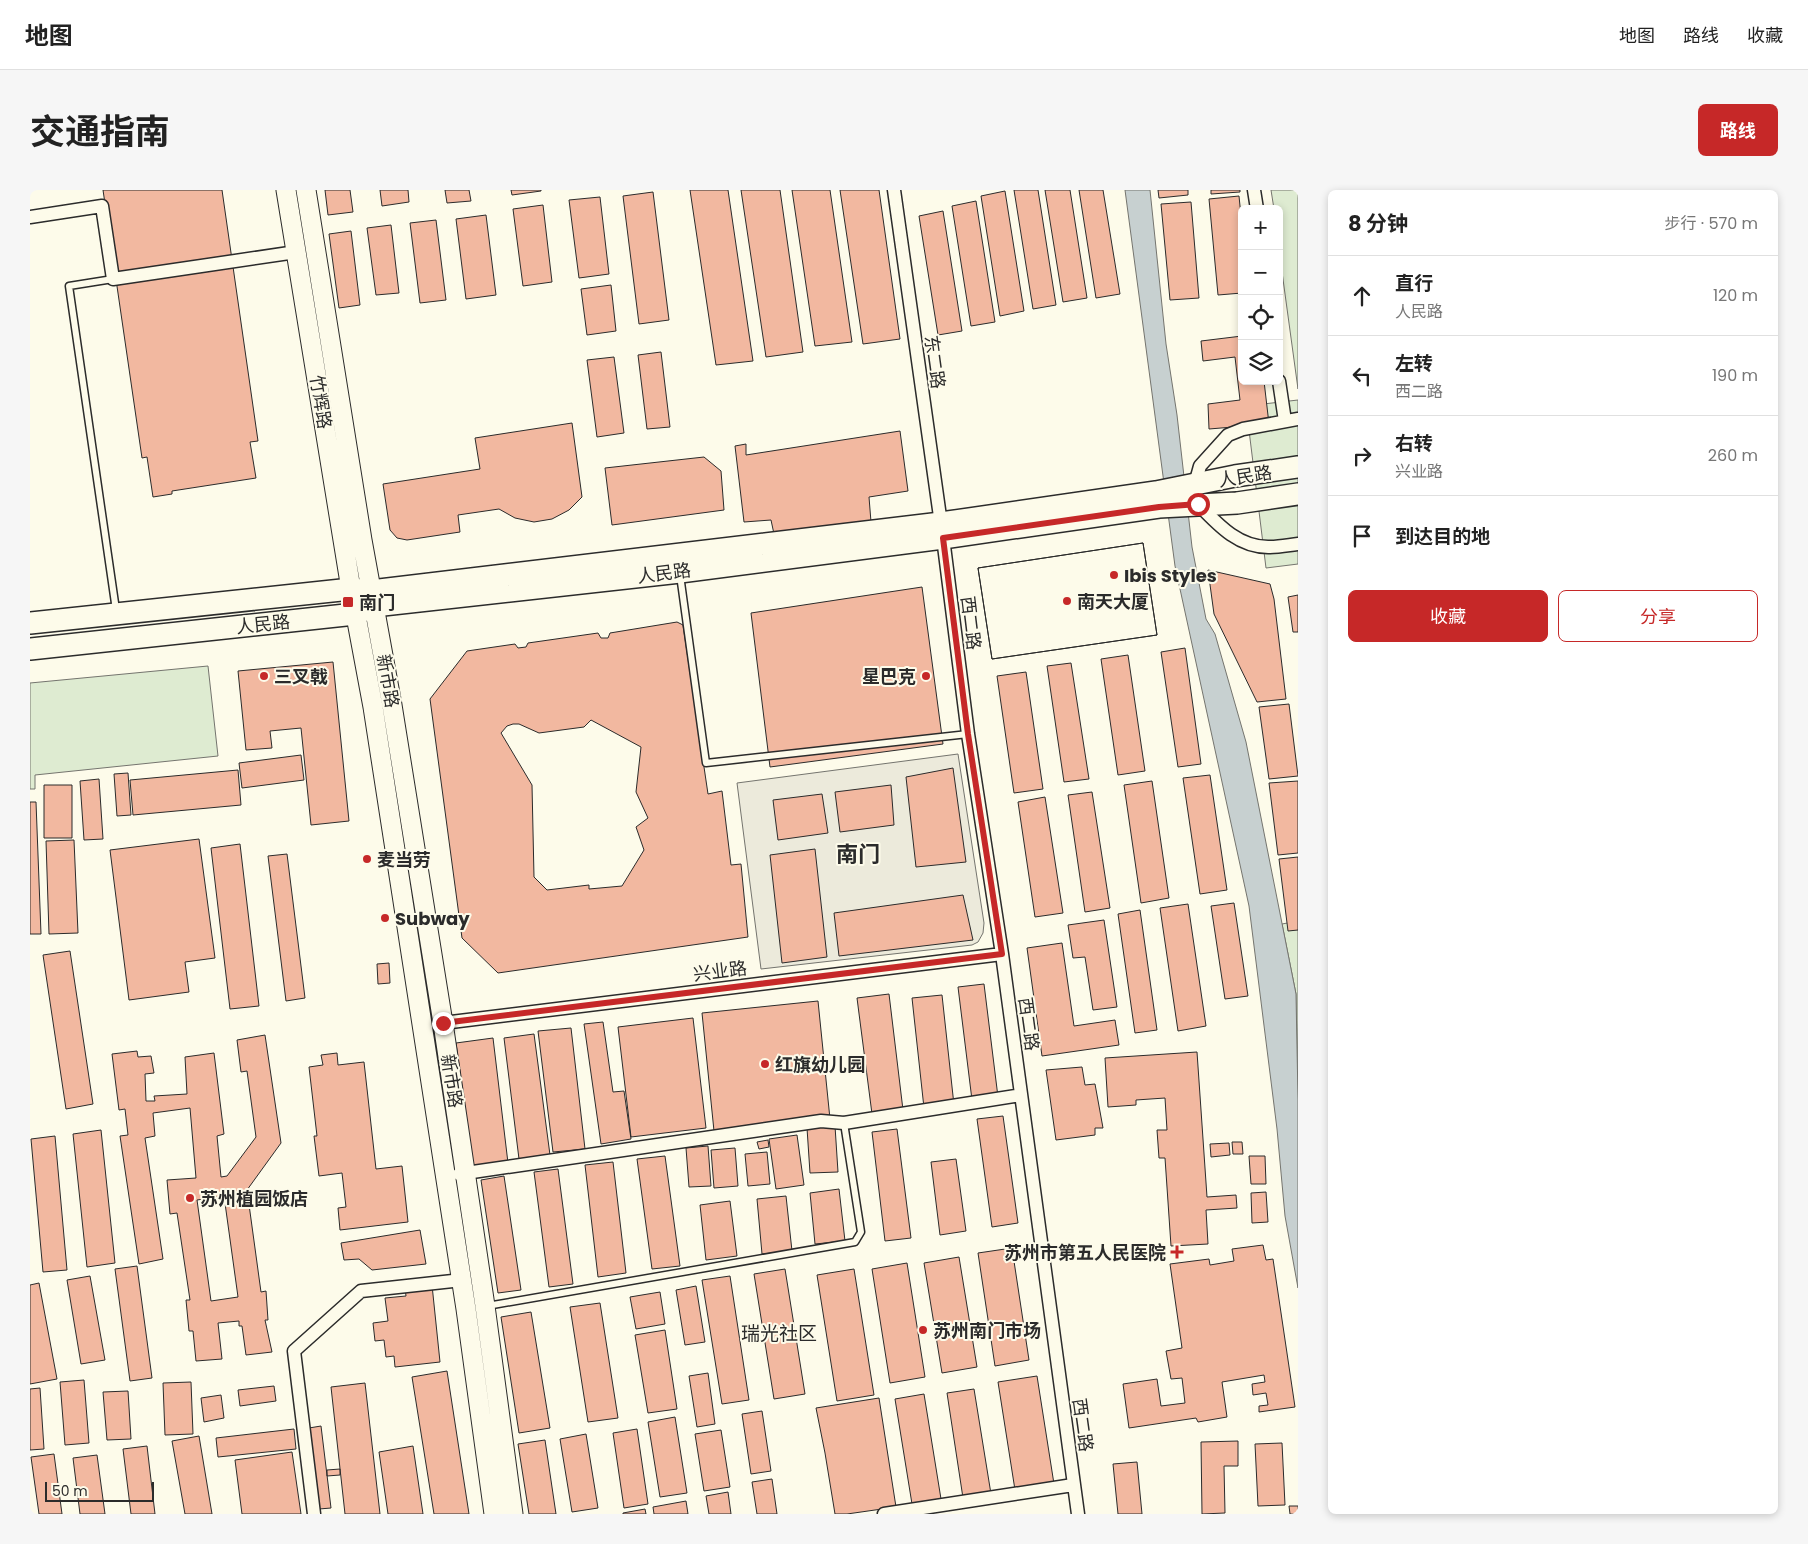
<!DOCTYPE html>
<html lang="zh">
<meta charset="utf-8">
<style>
body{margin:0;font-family:Poppins,"Noto Sans SC",sans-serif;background:#f6f6f6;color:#222}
.controls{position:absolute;right:15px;top:15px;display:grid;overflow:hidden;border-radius:8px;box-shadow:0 2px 8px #0003}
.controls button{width:45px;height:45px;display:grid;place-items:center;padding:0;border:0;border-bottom:1px solid #e0e0e0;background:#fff;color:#222;font:25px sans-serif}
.scale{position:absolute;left:15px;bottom:12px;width:109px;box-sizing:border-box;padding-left:5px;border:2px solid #2b2b2b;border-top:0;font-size:14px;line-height:18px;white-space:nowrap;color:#2b2b2b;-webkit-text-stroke:4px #fdfbea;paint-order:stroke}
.stop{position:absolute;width:15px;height:15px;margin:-11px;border:4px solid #c62828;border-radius:50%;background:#fff}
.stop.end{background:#c62828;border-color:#fff;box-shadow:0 1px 5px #0008}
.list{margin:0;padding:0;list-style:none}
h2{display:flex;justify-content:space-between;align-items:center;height:65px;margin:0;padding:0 20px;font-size:21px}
h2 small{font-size:16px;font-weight:400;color:#767676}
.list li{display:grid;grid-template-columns:32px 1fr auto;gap:15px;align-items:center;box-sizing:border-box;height:80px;padding:0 20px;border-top:1px solid #e0e0e0}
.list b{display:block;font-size:19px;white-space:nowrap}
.list p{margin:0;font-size:16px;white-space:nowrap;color:#767676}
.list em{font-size:16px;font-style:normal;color:#767676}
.actions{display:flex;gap:10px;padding:15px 20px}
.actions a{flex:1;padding:11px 0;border:1px solid #c62828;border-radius:8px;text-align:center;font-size:18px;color:#c62828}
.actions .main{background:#c62828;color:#fff}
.icon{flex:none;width:28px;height:28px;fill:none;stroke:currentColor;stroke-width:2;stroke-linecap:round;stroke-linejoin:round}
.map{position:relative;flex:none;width:1268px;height:1324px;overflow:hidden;border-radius:8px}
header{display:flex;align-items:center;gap:30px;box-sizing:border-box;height:70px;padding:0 25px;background:#fff;border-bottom:1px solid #e0e0e0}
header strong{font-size:24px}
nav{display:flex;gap:28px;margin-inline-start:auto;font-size:18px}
.intro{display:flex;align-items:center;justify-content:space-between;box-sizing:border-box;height:120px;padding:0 30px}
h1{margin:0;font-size:35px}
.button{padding:12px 22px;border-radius:8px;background:#c62828;color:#fff;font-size:18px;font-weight:700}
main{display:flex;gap:30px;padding:0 30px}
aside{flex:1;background:#fff;border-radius:8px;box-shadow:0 2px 8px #0003}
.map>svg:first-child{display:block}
.green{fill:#deebd1;stroke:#74746e}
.parking{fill:#eceadb;stroke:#74746e}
.water{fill:#c7d0d0;stroke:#74746e}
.building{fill:#f2b8a0;stroke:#2b2b2b;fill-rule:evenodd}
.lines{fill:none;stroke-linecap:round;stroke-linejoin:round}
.lane-casing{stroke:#2b2b2b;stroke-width:9}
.street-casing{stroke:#2b2b2b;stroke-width:15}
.secondary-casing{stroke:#2b2b2b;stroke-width:21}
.primary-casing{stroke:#2b2b2b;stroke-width:24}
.lane{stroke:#fdfbea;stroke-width:6}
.street{stroke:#fdfbea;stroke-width:12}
.secondary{stroke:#fdfbea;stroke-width:19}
.primary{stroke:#fdfbea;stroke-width:21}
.route{stroke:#c62828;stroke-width:6}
.poi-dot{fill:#c62828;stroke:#fdfbea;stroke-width:2}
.labels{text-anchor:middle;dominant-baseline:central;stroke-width:4;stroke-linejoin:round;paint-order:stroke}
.street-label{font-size:18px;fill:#2b2b2b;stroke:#fdfbea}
.poi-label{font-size:18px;font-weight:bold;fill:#2b2b2b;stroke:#fdfbea;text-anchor:start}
.neighbourhood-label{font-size:19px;fill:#2b2b2b;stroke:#fdfbea}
.district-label{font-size:22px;font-weight:bold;fill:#2b2b2b;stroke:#fdfbea}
</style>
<header>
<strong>地图</strong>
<nav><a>地图</a><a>路线</a><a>收藏</a></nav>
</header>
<div class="intro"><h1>交通指南</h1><a class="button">路线</a></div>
<main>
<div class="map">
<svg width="1268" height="1324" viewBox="0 0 1268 1324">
<rect width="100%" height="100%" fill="#fdfbea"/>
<!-- green -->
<path class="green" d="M1241,0H1268V199L1249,60V19H1244Z
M1268,210V374L1236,378L1216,216Z
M178,476L188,566L5,585V599H0V493Z
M1268,731V909L1266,804L1252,734Z"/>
<!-- parking -->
<path class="parking" d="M928,564L954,733L953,743L948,752L942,755L731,779L707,593Z"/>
<!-- water -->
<path class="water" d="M1095,0H1120L1136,154L1147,225L1162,357L1176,429L1185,444L1216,552L1266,804L1268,909V1098L1255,1026L1247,939L1219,716L1145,376Z"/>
<!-- building -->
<path class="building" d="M73,0H192L228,251L220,252L226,288L142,301V304L123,307L117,267L112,268Z
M295,0H320L323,22L298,25Z
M350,0H378L379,12L352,16Z
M415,0H439L441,11L417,13Z
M481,0H511V1L482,5Z
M660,0H698L723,171L686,175Z
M711,0H750L773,162L736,167Z
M762,0H800L822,152L785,156Z
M810,0H849L870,149L833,154Z
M984,0H1008L1026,115L1003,119Z
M1015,0H1040L1057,108L1033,112Z
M1049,0H1073L1090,104L1066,108Z
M1128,0H1158V5L1129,8Z
M1181,0H1210V2L1181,4Z
M975,1L994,121L970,126L951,6Z
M623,2L639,130L609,134L593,6Z
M1209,6L1212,36V103L1188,105L1179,9Z
M570,7L579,84L549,88L539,10Z
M946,11L965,132L941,136L922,16Z
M1161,12L1169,108L1140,110L1131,14Z
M513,15L522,92L493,96L483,19Z
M913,21L932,141L908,145L889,26Z
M456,25L466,105L436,109L426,29Z
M406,30L416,110L390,113L380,33Z
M361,35L369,103L346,105L337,38Z
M321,41L330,115L309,118L299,44Z
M581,95L586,141L557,145L551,99Z
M1212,146V191H1234L1239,234L1179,239L1178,214L1210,210L1205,167L1173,171L1171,151Z
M631,162L640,237L617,239L608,165Z
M584,167L594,243L567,247L557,170Z
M542,233L552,307L539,320L522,329L504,332L485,328L469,319L428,325L430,342L377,350L367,348L360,340L353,294L450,279L445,248Z
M870,241L878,301L839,307L841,332L744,344L741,330L714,332L705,256L716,254V265Z
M674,267L691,281L694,320L582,335L575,278Z
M1113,353L1127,445L962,469L948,378Z
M1113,353L1127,445L962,469L948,378Z
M1178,380L1240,394L1244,409L1256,509L1227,512L1184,424Z
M892,397L913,554L740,577L721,423Z
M1268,405V442H1263L1258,407Z
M647,432L653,435L678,604L692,601L701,675L711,674L718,747L468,783L432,748L400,509L437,461L485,454L488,458L496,457L498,453L568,443L571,448H578L580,443ZM561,530L611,557L606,602L618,628L606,637L614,660L592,696L559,699V695L517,700L504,687L502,595L471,543L477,536L483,534H489L509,543L554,537Z
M1155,458L1171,574L1148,577L1131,462Z
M1098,465L1115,581L1088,585L1071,469Z
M303,472L319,631L281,635L271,538L240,541L242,558L216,560L208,481Z
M1041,473L1059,589L1034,592L1017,476Z
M996,482L1013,599L984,603L967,486Z
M1259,514L1268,586L1239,589L1229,517Z
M271,565L274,590L212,598L209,573Z
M923,578L936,672L886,677L876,587Z
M208,580L211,615L103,625L100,590Z
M98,583L101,625L87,626L84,584Z
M1180,585L1197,700L1170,704L1153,588Z
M69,589L73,649L54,650L50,591Z
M1122,591L1139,708L1111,713L1094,595Z
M1268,591V663L1248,665L1239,593Z
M14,595H42V648H14Z
M861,595L864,635L810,642L805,602Z
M1062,602L1080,718L1055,722L1038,605Z
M792,604L798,643L748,650L743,610Z
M1015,607L1033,723L1005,727L988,612Z
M0,612H6L11,744H0Z
M169,649L185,768L155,772L159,802L99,810L80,660Z
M44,650L48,743L19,744L16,651Z
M210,654L229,816L200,819L181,658Z
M785,659L797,767L752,773L740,665Z
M257,664L275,808L256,811L238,666Z
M1268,667V740L1258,741L1249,669Z
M933,705L943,750L809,766L804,723Z
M1204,713L1218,806L1195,809L1181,716Z
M1158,714L1176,836L1148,841L1130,718Z
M1110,720L1127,840L1105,843L1088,724Z
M1074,730L1087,817L1063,820L1055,767L1043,768L1038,735Z
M1032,753L1044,836L1085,830L1089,855L1012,866L997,758Z
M40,761L63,914L36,919L13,765Z
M359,773L360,793L348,794L347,774Z
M954,794L968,907L942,910L928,797Z
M859,804L873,920L842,924L827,808Z
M912,805L924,915L894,918L882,808Z
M788,811L800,929L684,941L672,823Z
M663,828L676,938L601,947L588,837Z
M573,832L583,902L594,901L601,949L571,954L554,834Z
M541,838L555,959L523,962L508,841Z
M504,844L520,965L489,969L474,848Z
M235,845L251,953L217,1000L231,1102L236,1101L238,1130H235L242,1162L216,1165L212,1136H209V1131L188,1133L192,1169L166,1171L163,1141H159L156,1110H160L147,1023L140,1024L137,990L166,988L160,918L123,923L125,946L115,948L133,1069L109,1074L90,946L98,945L95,919L89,920L82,864L107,861L108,867L121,866L124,883L115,884L116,911H125L124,906L157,904L155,867L184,863L194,944L187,946L191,987L197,986L226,947L217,881L211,882L207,850ZM194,1006L208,1107L181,1111L167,1010Z
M463,848L478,973L443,978L426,853Z
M1167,862L1177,1007L1206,1005L1207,1018L1176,1020L1178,1054L1141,1056L1135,968H1129L1127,940H1137L1135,908L1106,910V915L1078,917L1075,868Z
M307,863L308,875L334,872L346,979L372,976L378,1032L310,1040L308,1018L316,1017L312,983L289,986L284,946H287L279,877L293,875L291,865Z
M1052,877L1055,895L1065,894L1073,938H1065V945L1026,950L1016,880Z
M973,926L988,1033L962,1037L947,929Z
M805,936L808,982L780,983L777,938Z
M867,939L881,1048L855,1051L842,942Z
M71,940L85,1073L57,1077L43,944Z
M767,945L774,995L746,999L739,949Z
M25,946L37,1080L13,1082L1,949Z
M738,950L739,957L729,959L727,952Z
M1202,952H1212L1213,964H1203Z
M1199,953L1200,965L1181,967L1180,954Z
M678,956L681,996L659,997L656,958Z
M705,958L708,996L684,998L681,960Z
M737,962L740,994L718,996L715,964Z
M635,966L650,1076L622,1079L607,969Z
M1219,966H1235L1236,994H1221Z
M926,969L936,1041L910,1045L901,972Z
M583,972L596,1083L568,1087L555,975Z
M528,979L543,1094L519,1097L504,982Z
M474,986L491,1100L468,1103L451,990Z
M809,999L815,1051L785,1054L780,1003Z
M1236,1002L1238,1032L1222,1033L1221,1003Z
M756,1006L762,1061L732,1064L727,1009Z
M700,1011L707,1066L676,1070L670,1015Z
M390,1040L396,1074L342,1080L329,1069L314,1070L311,1053Z
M1233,1055L1236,1070L1243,1069L1265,1217L1229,1222V1216L1238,1215L1236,1203L1223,1205L1222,1194L1235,1192L1234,1185L1192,1192L1197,1227L1168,1232L1166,1228L1099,1238L1093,1194L1127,1189L1131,1216L1155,1213L1152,1188L1141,1189L1136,1161L1152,1158L1140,1074L1179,1069L1180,1075L1204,1071L1202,1059Z
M982,1058L999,1170L965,1176L948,1063Z
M929,1067L947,1177L912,1183L894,1073Z
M877,1073L895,1187L860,1193L842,1079Z
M107,1076L122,1188L100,1191L85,1079Z
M755,1079L775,1204L744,1209L724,1084Z
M824,1079L844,1205L807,1211L787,1085Z
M60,1086L75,1170L51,1174L37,1090Z
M700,1086L719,1210L692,1214L672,1090Z
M9,1093L27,1189L0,1194V1095Z
M402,1095L410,1172L365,1177L364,1166L356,1167L354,1150L345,1151L343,1133L358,1131L355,1108L376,1106L375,1098Z
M666,1096L675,1152L655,1155L646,1100Z
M630,1102L635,1134L606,1139L600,1107Z
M570,1113L588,1228L558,1232L540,1117Z
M501,1122L520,1238L489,1243L471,1127Z
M635,1140L647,1219L618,1223L605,1145Z
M417,1181L439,1324H404L382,1187Z
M678,1183L685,1234L667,1237L659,1186Z
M1007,1186L1024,1294L985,1300L968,1192Z
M54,1190L59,1253L35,1255L30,1192Z
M161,1192L163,1244L135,1245L133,1193Z
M335,1193L350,1324H315L301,1197Z
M244,1196L246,1211L210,1216L208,1200Z
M10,1198L14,1259L0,1260V1199Z
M944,1199L961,1304L933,1308L917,1203Z
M98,1201L101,1249L77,1250L73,1202Z
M894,1204L911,1309L882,1314L865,1209Z
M191,1205L194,1228L174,1232L171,1208Z
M849,1208L866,1317L817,1324H805L795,1263L786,1218Z
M732,1221L741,1281L721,1284L712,1224Z
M645,1227L657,1303L630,1307L618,1232Z
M291,1236L301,1318L289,1319L279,1238Z
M264,1239L266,1259L188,1267L186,1248Z
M607,1239L618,1314L594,1318L583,1243Z
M691,1240L700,1297L674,1301L665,1244Z
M556,1244L568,1318L542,1322L530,1249Z
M169,1246L182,1324H155L142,1251Z
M515,1250L526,1324H499L488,1254Z
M1208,1251V1276H1194L1195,1323L1172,1324L1171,1252Z
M1252,1253L1255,1315L1228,1316L1225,1254Z
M117,1256L125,1324H101L93,1259Z
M383,1256L393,1324H358L349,1262Z
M262,1262L271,1324H212L205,1270Z
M24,1264L32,1324H9L1,1267Z
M67,1265L75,1324H50L43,1268Z
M1107,1272L1112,1324H1088L1083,1274Z
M310,1279V1285L297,1286V1280Z
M742,1289L747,1324H727L722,1292Z
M698,1302L701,1324H679L676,1306Z
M656,1311L658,1324H624L623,1317Z
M1259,1316H1268V1324H1260Z
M615,1319L616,1324H593V1323Z"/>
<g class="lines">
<defs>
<path id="lane" d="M83,89L39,96L86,420
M650,385L676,573L938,544
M457,1116L825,1052L831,1042L814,933"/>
<path id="street" d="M864,0L913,348L938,544L972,764L1048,1324
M1224,0L1227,19
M0,27L72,16L83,89L266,62
M1249,191L1255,231
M1165,294L1170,276L1198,245L1213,239L1268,229
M1168,314C1188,335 1209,358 1240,357C1250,357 1259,355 1268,354
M413,833L972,764
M429,984L791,931L814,933L991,905
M284,1324L264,1161L331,1101L432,1090
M854,1324L1043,1295"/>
<path id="secondary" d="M256,0L321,399L343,517L436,1119L464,1324
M276,0L332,350L362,515L413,833L455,1116L483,1324"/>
<path id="primary" d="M0,433L321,399L341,401L911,333L1126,302L1205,286L1268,277
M0,459L325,424L344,416L650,382L913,348L1129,317L1207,313L1268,304"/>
</defs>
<!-- lane casing -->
<use href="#lane" class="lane-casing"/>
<!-- street casing -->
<use href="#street" class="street-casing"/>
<!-- secondary casing -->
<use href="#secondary" class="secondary-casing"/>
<!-- primary casing -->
<use href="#primary" class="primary-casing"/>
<!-- lane -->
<use href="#lane" class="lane"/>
<!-- street -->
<use href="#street" class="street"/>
<!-- secondary -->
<use href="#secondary" class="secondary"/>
<!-- primary -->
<use href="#primary" class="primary"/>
</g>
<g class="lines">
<!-- route -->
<path class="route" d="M413,833L972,764L938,544L913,348L1129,317L1168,314"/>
</g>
<!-- markers -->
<g class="poi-dot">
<circle cx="1084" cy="385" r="5"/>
<circle cx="1037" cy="411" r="5"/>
<rect x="312" y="406" width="12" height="12" rx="2.5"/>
<circle cx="234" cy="486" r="5"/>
<circle cx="896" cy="486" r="5"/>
<circle cx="337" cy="669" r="5"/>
<circle cx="355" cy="728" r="5"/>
<circle cx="735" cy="874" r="5"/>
<circle cx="160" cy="1008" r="5"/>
<path d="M1144.5 1054.5h5v5h5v5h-5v5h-5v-5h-5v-5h5z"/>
<circle cx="893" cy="1140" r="5"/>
</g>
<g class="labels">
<!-- street labels -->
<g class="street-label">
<text transform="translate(905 172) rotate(82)">东二路</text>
<text transform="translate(291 212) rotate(81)">竹辉路</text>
<text transform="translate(1215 286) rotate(-9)">人民路</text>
<text transform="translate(634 383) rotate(-7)">人民路</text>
<text transform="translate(941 433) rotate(83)">西二路</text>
<text transform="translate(233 434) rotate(-6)">人民路</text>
<text transform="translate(358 491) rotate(80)">新市路</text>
<text transform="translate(690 781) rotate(-7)">兴业路</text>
<text transform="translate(999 834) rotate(82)">西二路</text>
<text transform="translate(422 891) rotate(81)">新市路</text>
<text transform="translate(1053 1235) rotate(82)">西二路</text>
</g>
<!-- poi labels -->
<g class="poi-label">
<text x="1094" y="385">Ibis Styles</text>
<text x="1047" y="411">南天大厦</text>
<text x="329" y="412">南门</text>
<text x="244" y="486">三叉戟</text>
<text x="886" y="486" text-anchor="end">星巴克</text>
<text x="347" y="669">麦当劳</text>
<text x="365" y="728">Subway</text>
<text x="745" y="874">红旗幼儿园</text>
<text x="170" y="1008">苏州植园饭店</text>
<text x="1136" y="1062" text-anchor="end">苏州市第五人民医院</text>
<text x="903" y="1140">苏州南门市场</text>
</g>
<!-- neighbourhood labels -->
<g class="neighbourhood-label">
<text x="749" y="1143">瑞光社区</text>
</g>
<!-- district labels -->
<g class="district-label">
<text x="828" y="664">南门</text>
</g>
</g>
</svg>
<div class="controls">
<button>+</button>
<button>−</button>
<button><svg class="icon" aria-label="locate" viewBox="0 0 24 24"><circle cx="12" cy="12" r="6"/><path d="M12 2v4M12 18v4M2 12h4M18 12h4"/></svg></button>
<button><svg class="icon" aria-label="layers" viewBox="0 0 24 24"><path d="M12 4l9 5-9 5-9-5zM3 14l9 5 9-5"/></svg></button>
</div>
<div class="scale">50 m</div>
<div class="stop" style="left:1168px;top:314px"></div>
<div class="stop end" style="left:413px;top:833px"></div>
</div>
<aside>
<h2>8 分钟<small>步行 · 570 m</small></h2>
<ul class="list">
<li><svg class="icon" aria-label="ahead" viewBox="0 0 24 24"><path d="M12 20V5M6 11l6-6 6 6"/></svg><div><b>直行</b><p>人民路</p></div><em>120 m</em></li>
<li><svg class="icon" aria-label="left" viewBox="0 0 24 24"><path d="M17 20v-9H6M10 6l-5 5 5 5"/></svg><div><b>左转</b><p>西二路</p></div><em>190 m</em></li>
<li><svg class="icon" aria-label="right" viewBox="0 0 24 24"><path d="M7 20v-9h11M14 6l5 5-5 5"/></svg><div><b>右转</b><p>兴业路</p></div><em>260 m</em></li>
<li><svg class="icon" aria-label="arrive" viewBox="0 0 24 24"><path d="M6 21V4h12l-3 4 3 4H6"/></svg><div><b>到达目的地</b></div></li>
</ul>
<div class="actions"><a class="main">收藏</a><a>分享</a></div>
</aside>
</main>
